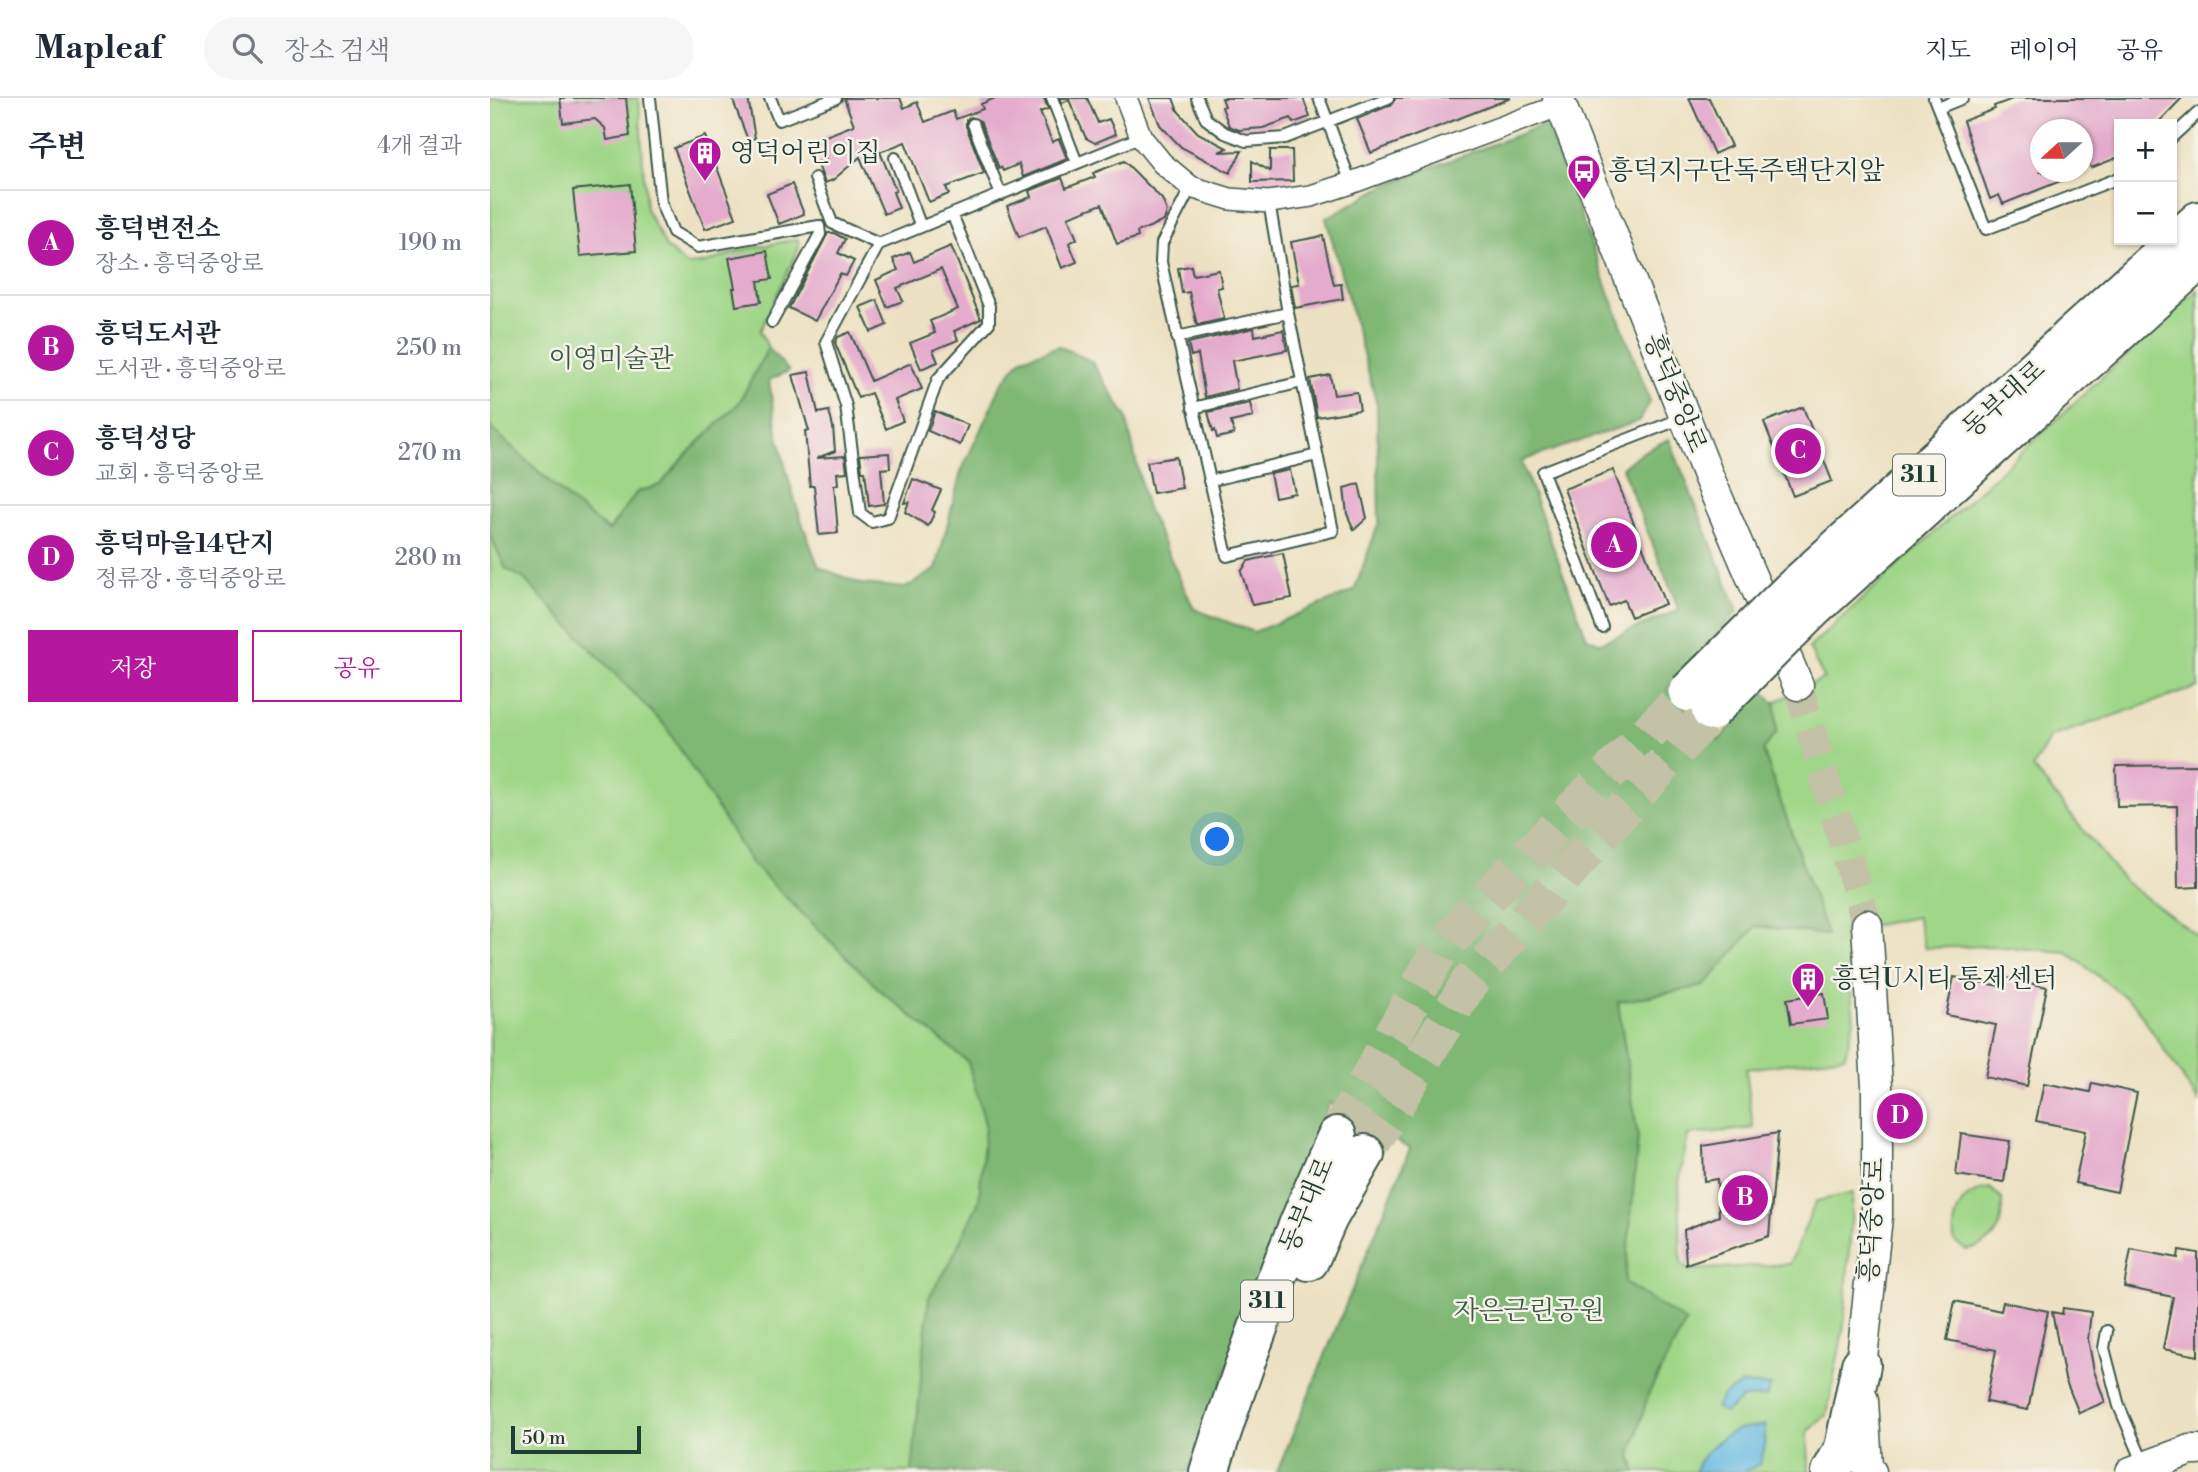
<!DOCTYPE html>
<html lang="ko">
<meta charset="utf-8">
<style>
body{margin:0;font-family:"Libre Bodoni","Noto Serif KR",serif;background:#f6f6f7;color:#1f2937}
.controls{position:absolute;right:21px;top:21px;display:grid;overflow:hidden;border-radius:0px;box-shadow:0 2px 5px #0004}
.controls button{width:63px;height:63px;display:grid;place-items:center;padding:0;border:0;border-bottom:2px solid #e0e1e3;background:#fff;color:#1f2937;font:35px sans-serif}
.compass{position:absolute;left:1540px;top:21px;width:63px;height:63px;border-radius:50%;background:#fff;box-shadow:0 2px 5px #0004;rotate:249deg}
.scale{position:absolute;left:21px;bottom:18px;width:130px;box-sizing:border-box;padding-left:7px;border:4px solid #1f3d34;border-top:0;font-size:19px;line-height:24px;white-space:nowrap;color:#1f3d34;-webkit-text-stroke:5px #f7f3e8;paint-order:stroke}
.you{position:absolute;left:728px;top:742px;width:24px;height:24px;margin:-18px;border:5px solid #fff;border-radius:50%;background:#1a73e8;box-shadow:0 0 0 10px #1a73e833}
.badge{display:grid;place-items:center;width:46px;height:46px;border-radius:50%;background:#b5179e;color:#fff;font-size:23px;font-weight:700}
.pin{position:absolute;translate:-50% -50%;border:4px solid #fff;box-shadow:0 2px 7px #0006}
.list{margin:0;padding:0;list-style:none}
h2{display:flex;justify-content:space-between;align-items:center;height:91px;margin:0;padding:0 28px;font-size:30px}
h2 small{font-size:23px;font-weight:400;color:#747a83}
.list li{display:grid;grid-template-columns:46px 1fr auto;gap:21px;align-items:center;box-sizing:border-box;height:105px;padding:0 28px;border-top:2px solid #e0e1e3}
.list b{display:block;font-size:26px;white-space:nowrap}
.list p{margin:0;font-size:23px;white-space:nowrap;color:#747a83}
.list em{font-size:23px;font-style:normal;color:#747a83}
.actions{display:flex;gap:14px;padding:21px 28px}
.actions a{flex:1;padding:16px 0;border:2px solid #b5179e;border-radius:0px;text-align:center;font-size:24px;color:#b5179e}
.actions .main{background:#b5179e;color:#fff}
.icon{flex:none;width:38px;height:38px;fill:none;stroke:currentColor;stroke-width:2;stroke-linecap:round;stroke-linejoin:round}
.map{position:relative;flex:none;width:1708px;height:1374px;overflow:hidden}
header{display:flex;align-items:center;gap:42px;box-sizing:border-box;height:98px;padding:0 35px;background:#fff;border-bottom:2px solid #e0e1e3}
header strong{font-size:33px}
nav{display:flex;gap:38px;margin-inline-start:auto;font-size:24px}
.search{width:490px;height:63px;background:#f6f6f7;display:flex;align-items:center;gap:18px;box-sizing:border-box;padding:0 24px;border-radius:38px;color:#747a83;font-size:26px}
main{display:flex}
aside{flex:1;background:#fff}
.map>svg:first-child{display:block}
.green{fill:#9fd688;stroke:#5f8a5e;stroke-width:2}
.forest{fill:#7fb774;stroke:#4f7a54;stroke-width:2}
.water{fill:#67bce3;stroke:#437c8c;stroke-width:2}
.building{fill:#e4abcc}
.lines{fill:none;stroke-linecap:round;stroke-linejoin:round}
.secondary-tunnel{stroke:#c3c1a6;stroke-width:30;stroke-dasharray:30 15;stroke-linecap:butt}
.highway-tunnel{stroke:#c3c1a6;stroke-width:38;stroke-dasharray:38 19;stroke-linecap:butt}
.lane-casing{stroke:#3e5649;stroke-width:14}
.street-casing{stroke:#3e5649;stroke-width:24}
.secondary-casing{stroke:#3e5649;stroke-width:33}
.highway-casing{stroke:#3e5649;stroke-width:42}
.lane{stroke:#fff;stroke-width:10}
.street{stroke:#fff;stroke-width:21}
.secondary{stroke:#fff;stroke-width:30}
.highway{stroke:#fff;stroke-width:38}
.highway-bridge-casing{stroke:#3e5649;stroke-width:42;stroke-linecap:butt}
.highway-bridge{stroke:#fff;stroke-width:38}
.labels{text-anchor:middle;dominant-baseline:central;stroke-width:5;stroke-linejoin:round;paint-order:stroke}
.shield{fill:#f7f3e8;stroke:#60746a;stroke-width:2}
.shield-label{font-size:24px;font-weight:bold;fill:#1f3d34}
.poi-label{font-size:26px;fill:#1f3d34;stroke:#f7f3e8;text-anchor:start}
.park-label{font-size:26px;fill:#395c45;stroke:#f7f3e8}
.street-label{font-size:26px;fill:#1f3d34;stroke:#f7f3e8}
</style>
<header>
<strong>Mapleaf</strong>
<div class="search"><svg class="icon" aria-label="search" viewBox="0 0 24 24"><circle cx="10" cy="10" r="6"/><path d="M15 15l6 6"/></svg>장소 검색</div>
<nav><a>지도</a><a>레이어</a><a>공유</a></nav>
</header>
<main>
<aside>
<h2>주변<small>4개 결과</small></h2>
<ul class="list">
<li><span class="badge">A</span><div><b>흥덕변전소</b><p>장소 · 흥덕중앙로</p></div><em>190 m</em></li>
<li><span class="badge">B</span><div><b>흥덕도서관</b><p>도서관 · 흥덕중앙로</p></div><em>250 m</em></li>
<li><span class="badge">C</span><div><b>흥덕성당</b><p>교회 · 흥덕중앙로</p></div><em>270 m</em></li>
<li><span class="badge">D</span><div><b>흥덕마을14단지</b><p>정류장 · 흥덕중앙로</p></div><em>280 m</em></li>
</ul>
<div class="actions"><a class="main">저장</a><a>공유</a></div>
</aside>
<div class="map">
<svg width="1708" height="1374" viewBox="0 0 1708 1374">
<rect width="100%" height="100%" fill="#f7f3e8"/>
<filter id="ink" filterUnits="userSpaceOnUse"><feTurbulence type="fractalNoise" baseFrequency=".0143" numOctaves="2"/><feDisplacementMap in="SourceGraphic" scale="14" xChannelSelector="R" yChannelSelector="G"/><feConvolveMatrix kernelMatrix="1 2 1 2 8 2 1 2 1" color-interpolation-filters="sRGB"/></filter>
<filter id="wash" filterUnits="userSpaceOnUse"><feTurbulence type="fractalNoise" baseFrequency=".00686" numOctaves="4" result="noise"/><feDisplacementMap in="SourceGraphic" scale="28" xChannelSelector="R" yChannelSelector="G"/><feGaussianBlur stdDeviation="1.57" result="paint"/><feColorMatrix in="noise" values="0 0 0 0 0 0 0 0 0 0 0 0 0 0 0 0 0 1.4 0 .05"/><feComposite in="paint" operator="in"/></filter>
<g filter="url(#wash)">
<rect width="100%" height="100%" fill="#ece2c3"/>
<!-- green -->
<path class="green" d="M0,0H149L156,111L176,149L196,167L216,165L251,152L308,141L309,150L270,233L278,250L249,305L199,354L170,387L147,394L118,433L84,406L0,329Z
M1708,191V589L1560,639L1543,670L1635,784L1708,838V1003L1645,907L1577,854L1502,848L1435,850L1427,819L1354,833L1364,922L1355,958L1256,971L1263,1030L1198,1037L1189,1084L1191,1164L1199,1172L1300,1166L1326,1103L1363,1095L1354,1227L1337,1316L1318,1334L1319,1374H799L950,997L1287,634L1285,604L1334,580L1319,550Z
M0,429L522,951L470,1374H0Z
M1500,1090L1512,1101C1513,1132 1507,1145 1476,1152L1464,1143C1462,1115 1471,1094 1500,1090Z"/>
<!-- forest -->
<path class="forest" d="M1056,26L1160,303L1149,323L1031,363L1097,540L1110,545L1189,512L1132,370L1149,356L1179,341L1248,513L1177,592L1229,642L1273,593L1286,607L1287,634L1273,652L1337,837L1266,828L1214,888L1128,904L1148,1040L1135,1185L1196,1224L1158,1297L1141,1357L1146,1374H787L920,1051L839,1005L698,1374H422L439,1199L459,1167L489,1103L495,1026L478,964L391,893L262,766L176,629L34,481L16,471L0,437V329L84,406L119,433L147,394L170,387L199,354L249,305L278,250L299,273L279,282C287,347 304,409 329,469L371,486L415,490L446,471L471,374L512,285L532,260L569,248L601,263L636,318L656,408L704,511L764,534L864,493L889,424L887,306L836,120L898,86Z"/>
<!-- water -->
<path class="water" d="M1251,1286L1281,1288L1276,1299L1253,1300L1235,1315L1226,1310L1232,1299Z
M1275,1327L1274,1351L1270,1366L1253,1374H1205C1208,1358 1232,1338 1247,1332C1256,1329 1266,1329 1275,1327Z"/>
<g id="blocks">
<!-- building -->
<path class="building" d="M70,0H136L140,38L117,42L115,30L105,21L73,25Z
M242,0H258L265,40L258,42Z
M354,0H410L414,10L427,4L435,24L463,13L466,21L493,11L491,6L505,0H554L558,11L550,14L562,44L569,41L577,61L533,79L529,66L513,73L511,69L509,70L490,23L481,19L476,22V28L494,75L456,89L459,96L439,104L415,44L390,54L406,93L403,94L409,110L394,116L370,59L343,82L335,85L327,64L336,61L328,41L364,27Z
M570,0H597L608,25L619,21L626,36L605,45L596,40L579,2L572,5Z
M659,0H683L688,13L708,35L737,50L729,54L752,53L740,75L691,49L670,27Z
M732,0H813L820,19L803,25L801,20L773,30L749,32L739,28L732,9L735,8Z
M906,0H1021L881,55L867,21L901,7Z
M1199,0H1219L1241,48L1224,56Z
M1525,0H1692L1667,26H1629V59L1601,70L1592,46V32H1587L1584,24L1564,32H1550V74H1593L1513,106L1509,97L1500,101L1473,23L1505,11L1504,8Z
M215,38L246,120L215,131L184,50Z
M780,52H802L803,83L762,84V63L780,73Z
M634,63L672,101L677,113L674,123L647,134L648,139L627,146L612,106L578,119L587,141L579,145L587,164L572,170L556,128L529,139L517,108L541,99L539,93L572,80L576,90L605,79L603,75Z
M140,86L146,153L90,158L83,92Z
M302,86L314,116L289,126L277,96Z
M338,135H344L355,141L348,155L364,163L356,178L350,176L325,223L299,210Z
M833,138L844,187L851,186L853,201L805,210L801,187L809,186L801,144Z
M461,148L491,221L464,233L468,242L443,252L448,264L431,271L420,245L445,235L440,223L468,211L451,171L407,190L413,203L397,209L386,182L408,172L403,161L420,154L424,164Z
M277,153L282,181L268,183L271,204L246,208L243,190H245L239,160Z
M701,168L703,177L729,172L732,189L727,190L734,221L707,227L699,194L692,195L688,170Z
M387,202L397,227L381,234L370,209Z
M764,230L765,238L793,232L797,252L742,263L747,291L715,299L708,256L701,258L698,245Z
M360,234L381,283L421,265L432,291L405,302L413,323L396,331L381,295L368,300L345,245L348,239Z
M319,274L328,315L339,313L343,329L345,353L327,360L355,358L357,374L347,375L348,386L344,387L348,435L329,437L324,388H320L315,333H319L303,277Z
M840,277L844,297L867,294L870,312L827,319L820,281Z
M760,305L763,319L741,324L744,336L727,340L725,332L723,333L718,314Z
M1313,309L1342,383L1303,398L1274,324Z
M445,313L478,327L470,347L438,333Z
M399,355L400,370L391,371L394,406L379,408L375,373H372L370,357Z
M686,359L692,390L663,395L657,364Z
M800,372L805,395L785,399L780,376Z
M1123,372L1175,506L1141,519L1134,502L1119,508L1074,391Z
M423,381L451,392L442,412L445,414L438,428L415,414L419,404L414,405Z
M869,386L877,420L864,432L857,416L854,390Z
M793,455L802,500L762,507L751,474L758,463Z
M1708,667V789L1688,790L1687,708L1627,709L1626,668Z
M1464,879L1510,888L1512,879L1557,889L1537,988L1495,979L1506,927L1456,917Z
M1334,895L1338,921L1301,926L1297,901Z
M1554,985L1600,994L1602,985L1647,995L1627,1094L1585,1085L1596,1033L1546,1023Z
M1288,1035L1279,1138L1196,1166L1194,1132L1229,1118L1227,1081L1214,1083L1213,1048Z
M1471,1036L1520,1043L1514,1084L1466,1077Z
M1641,1151L1688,1160L1689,1152L1708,1155V1258L1673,1251L1683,1199L1634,1189Z
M1465,1203L1511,1213L1513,1204L1558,1213L1538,1312L1496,1304L1506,1252L1457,1242Z
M1573,1210L1601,1214L1598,1241L1604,1273L1615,1304L1589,1315L1575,1281L1562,1214L1572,1216Z"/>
</g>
</g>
<g filter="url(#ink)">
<use href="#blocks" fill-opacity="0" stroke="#3e5649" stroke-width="2"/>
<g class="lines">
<!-- secondary-tunnel -->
<path class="secondary-tunnel" d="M1308,587L1377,827"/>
<!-- highway-tunnel -->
<path class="highway-tunnel" d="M847,1038L948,855L989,808L1198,594
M875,1056L979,885L1221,613"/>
<defs>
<path id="lane" d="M160,0L171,105L183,134L208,149L329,128L330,136L282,224
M280,0L289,22L346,0
M562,0L587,65
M707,0L716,21L735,35L756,43L795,40L898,0
M829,0L861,85
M1444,0L1496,131L1629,80
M1448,10L1473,0
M483,26L511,97
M1682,39L1708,15
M405,60L431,129
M325,80L342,125L389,146
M701,89L672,145L671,164L737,458L843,433L798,215L779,104
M462,116L499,208V225L448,281L398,420L382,424L370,415L356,308L336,244L389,146L651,39
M687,239L798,215
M703,310L812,284
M719,383L827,357
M1112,529L1053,374L1193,320
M1617,1233L1614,1250L1629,1308L1654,1366"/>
<path id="street" d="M636,0L651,39L672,65L701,89L740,101L779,104L821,98L861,85L1071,7"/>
<path id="secondary" d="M1068,0L1219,380L1308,587
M1369,1288L1387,1119V988L1377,827
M1373,1302L1377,1368L1381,1374
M1641,1374L1700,1352H1708"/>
<path id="highway" d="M1300,493L1708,123
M1323,511L1708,163
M819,1163L838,1120L875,1056
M719,1374C755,1259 797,1147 847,1038
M1341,1374L1354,1350L1371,1267"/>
</defs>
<!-- lane casing -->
<use href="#lane" class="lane-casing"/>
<!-- street casing -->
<use href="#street" class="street-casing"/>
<!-- secondary casing -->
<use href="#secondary" class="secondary-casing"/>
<!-- highway casing -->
<use href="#highway" class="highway-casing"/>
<!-- lane -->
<use href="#lane" class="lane"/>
<!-- street -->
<use href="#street" class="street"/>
<!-- secondary -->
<use href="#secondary" class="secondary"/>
<!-- highway -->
<use href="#highway" class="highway"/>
<defs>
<path id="highway-bridge" d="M1198,594L1300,493
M1221,613L1323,511"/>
</defs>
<!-- highway-bridge casing -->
<use href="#highway-bridge" class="highway-bridge-casing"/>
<!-- highway-bridge -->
<use href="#highway-bridge" class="highway-bridge"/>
</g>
</g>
<!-- icons -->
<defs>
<symbol id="building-pin" viewBox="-11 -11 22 30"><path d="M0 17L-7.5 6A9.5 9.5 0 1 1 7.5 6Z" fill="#b5179e" stroke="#f7f3e8"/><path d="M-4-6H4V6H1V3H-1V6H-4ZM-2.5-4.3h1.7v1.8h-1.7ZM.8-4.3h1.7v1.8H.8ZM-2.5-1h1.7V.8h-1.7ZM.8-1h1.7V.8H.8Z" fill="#fff"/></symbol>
<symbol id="bus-pin" viewBox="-11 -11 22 30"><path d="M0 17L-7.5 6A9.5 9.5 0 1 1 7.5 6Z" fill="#b5179e" stroke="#f7f3e8"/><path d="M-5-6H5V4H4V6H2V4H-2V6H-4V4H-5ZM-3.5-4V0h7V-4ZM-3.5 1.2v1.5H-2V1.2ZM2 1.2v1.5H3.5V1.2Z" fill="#fff"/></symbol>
</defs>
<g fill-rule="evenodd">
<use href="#building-pin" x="196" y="36" width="38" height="52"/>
<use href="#bus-pin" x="1075" y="54" width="38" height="52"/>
<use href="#building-pin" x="1299" y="862" width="38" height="52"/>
</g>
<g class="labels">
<!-- shield labels -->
<g class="shield">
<rect x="1403" y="356.5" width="52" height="41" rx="5"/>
<rect x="751" y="1182.5" width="52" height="41" rx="5"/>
</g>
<g class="shield-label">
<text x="1429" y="377">311</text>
<text x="777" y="1203">311</text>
</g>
<!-- poi labels -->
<g class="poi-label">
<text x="240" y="55">영덕어린이집</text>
<text x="1118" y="73">흥덕지구단독주택단지앞</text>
<text x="1342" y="881">흥덕U시티 통제센터</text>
</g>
<!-- park labels -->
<g class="park-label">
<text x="121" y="261">이영미술관</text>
<text x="1039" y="1213">자은근린공원</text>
</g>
<!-- street labels -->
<g class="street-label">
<text transform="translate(1185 295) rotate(68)">흥덕중앙로</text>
<text transform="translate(1514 301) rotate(-42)">동부대로</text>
<text transform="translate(817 1107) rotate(-67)">동부대로</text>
<text transform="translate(1382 1122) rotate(-87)">흥덕중앙로</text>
</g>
</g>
</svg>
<div class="controls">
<button>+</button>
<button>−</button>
</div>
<svg class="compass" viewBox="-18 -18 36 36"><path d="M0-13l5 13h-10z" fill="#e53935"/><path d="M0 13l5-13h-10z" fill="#747a83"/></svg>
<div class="scale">50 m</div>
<div class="you"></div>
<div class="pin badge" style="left:1124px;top:447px">A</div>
<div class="pin badge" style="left:1255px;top:1100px">B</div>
<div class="pin badge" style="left:1308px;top:353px">C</div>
<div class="pin badge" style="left:1410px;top:1018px">D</div>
</div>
</main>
